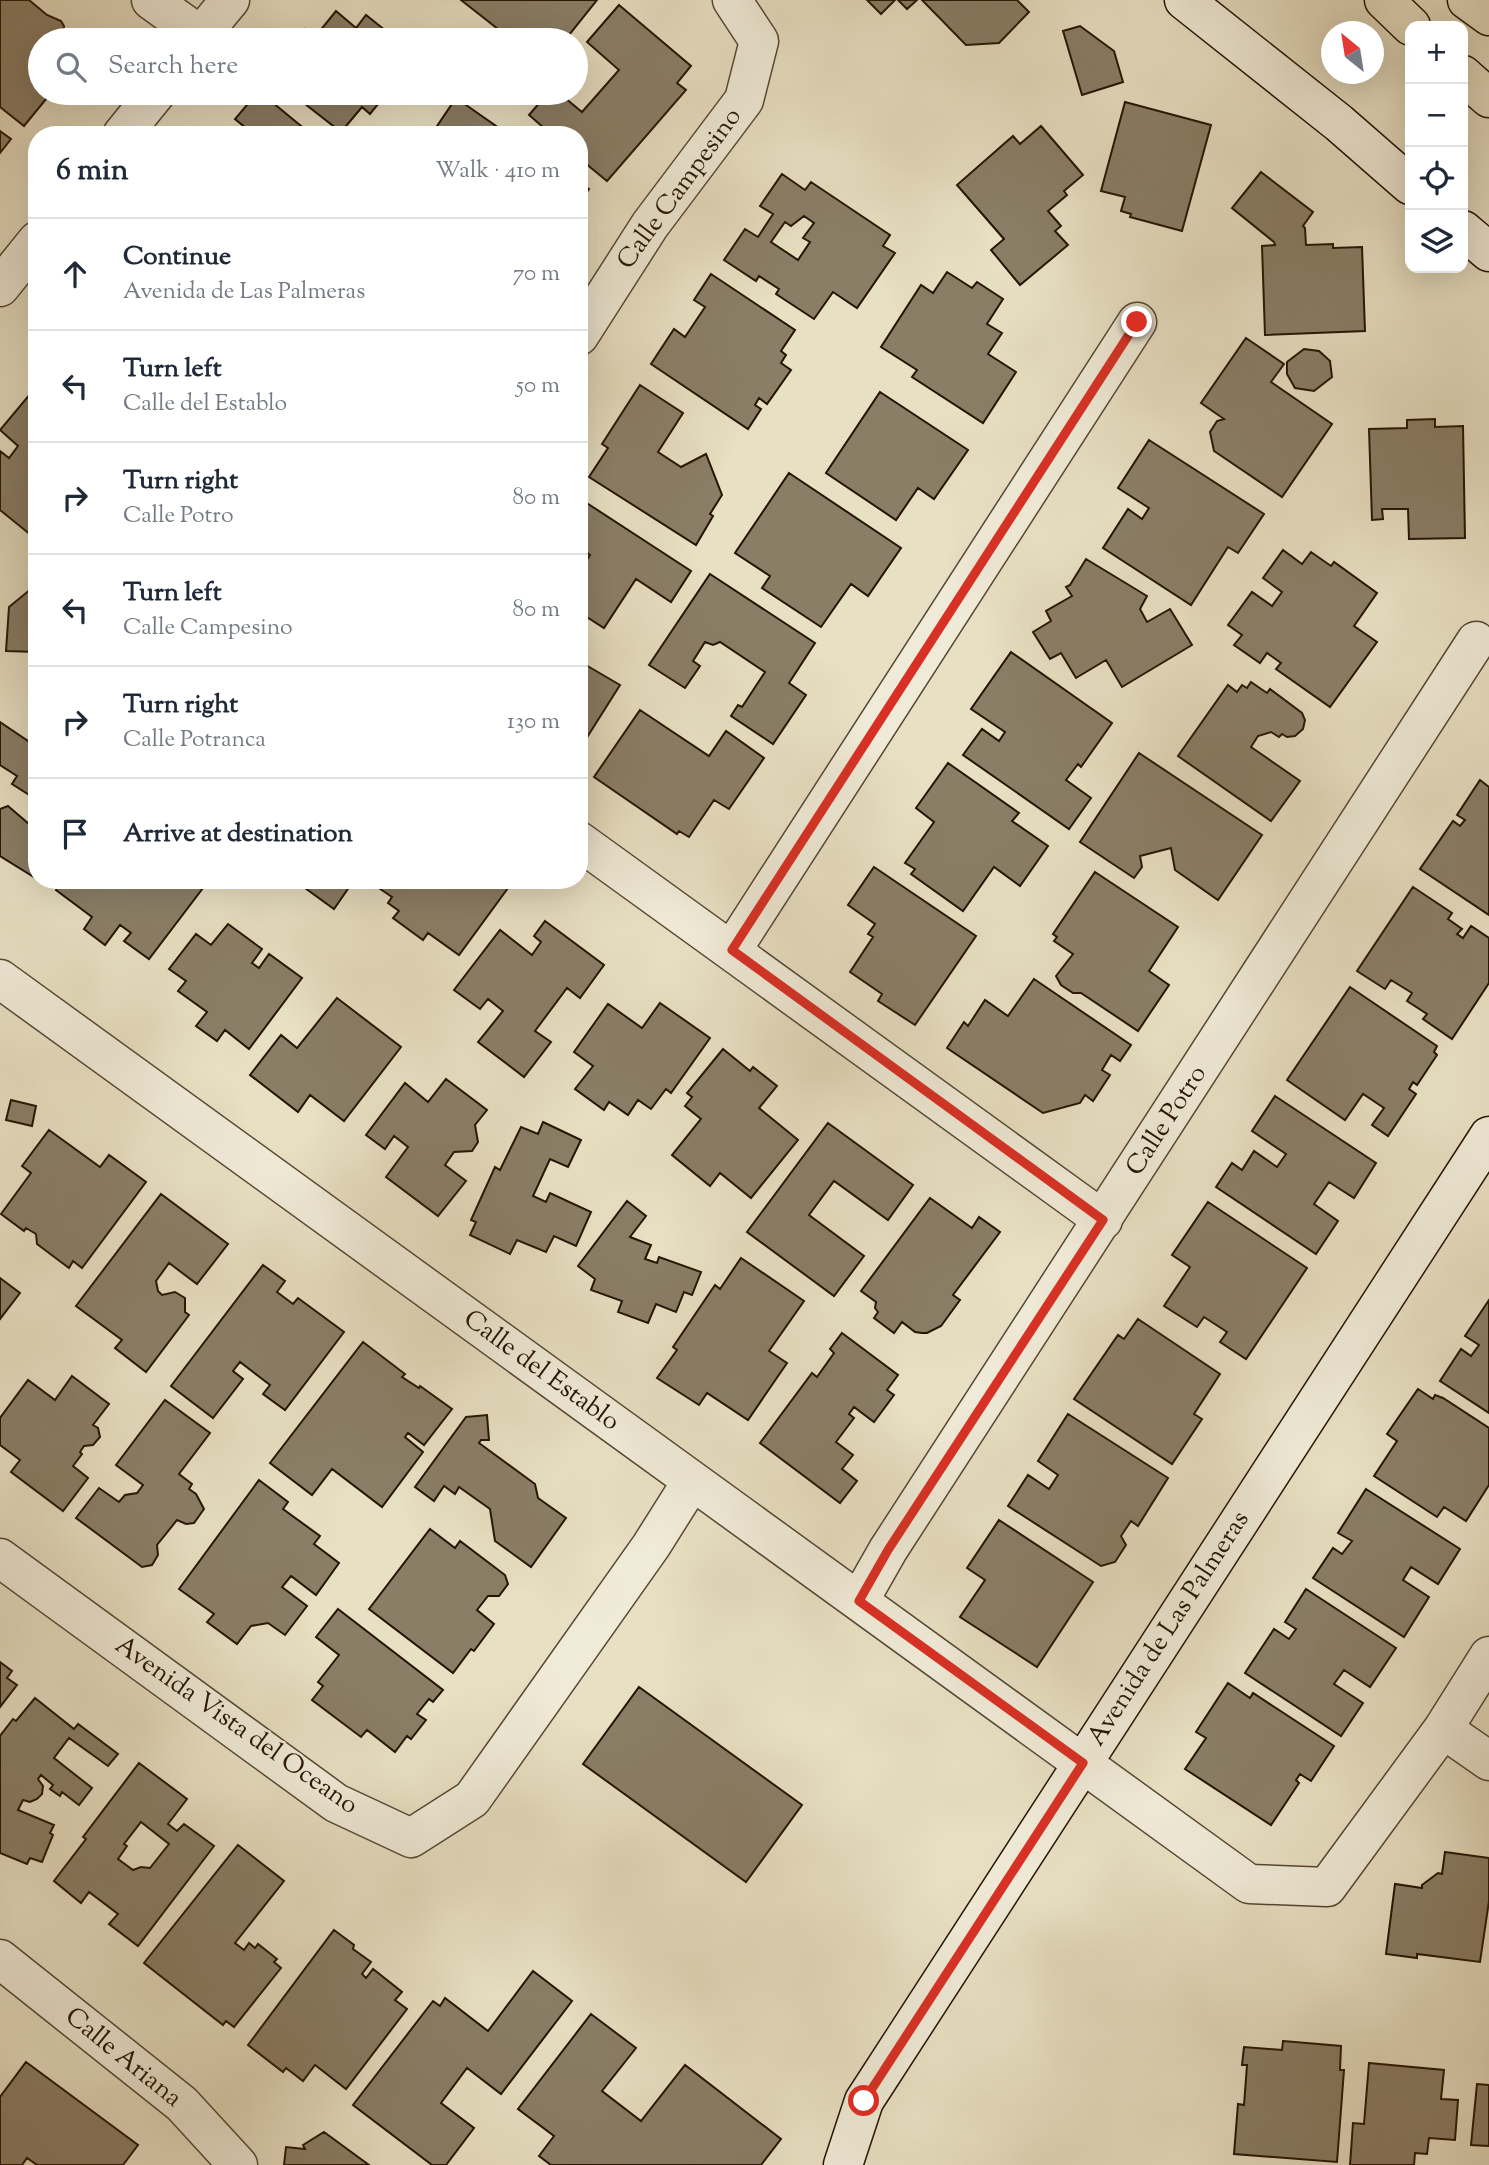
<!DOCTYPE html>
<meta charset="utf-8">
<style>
body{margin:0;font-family:"Sorts Mill Goudy",serif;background:#f6f6f7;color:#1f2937}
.controls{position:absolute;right:21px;top:21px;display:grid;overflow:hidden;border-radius:14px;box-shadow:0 7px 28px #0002}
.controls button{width:63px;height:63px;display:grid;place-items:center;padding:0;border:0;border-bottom:2px solid #e0e1e3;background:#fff;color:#1f2937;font:35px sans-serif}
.compass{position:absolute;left:1321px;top:21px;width:63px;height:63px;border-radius:50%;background:#fff;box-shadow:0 7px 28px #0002;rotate:330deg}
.stop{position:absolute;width:21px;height:21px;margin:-16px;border:5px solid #d93025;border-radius:50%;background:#fff}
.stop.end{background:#d93025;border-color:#fff;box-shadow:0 2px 7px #0008}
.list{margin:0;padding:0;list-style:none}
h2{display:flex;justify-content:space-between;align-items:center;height:91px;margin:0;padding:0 28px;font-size:30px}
h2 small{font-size:23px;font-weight:400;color:#747a83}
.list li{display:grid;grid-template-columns:46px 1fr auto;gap:21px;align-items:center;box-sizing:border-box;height:112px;padding:0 28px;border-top:2px solid #e0e1e3}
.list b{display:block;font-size:26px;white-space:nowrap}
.list p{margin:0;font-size:23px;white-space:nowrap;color:#747a83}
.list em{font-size:23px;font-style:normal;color:#747a83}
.icon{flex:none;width:38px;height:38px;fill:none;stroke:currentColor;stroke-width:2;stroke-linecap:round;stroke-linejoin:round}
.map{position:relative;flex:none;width:1489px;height:2165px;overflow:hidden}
.search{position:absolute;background:#fff;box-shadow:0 7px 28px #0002;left:28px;top:28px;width:560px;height:77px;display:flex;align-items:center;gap:18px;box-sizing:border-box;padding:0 24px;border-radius:38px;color:#747a83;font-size:26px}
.panel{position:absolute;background:#fff;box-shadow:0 7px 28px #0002;left:28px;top:126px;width:560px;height:763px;border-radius:28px}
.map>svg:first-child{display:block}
.building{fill:#8a7e67;stroke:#251404;stroke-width:2;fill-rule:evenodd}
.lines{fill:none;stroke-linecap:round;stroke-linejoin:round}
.street-casing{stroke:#564734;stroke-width:41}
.secondary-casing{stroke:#251404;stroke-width:41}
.highway-casing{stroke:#251404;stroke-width:41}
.street{stroke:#f0ebd8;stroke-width:38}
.secondary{stroke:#f0ebd8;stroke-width:38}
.highway{stroke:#e8e0c3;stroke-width:38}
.route{stroke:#d93025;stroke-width:9}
.labels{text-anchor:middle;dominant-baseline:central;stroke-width:5;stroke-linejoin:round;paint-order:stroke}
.street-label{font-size:26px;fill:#251404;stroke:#f0ebd8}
</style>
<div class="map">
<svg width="1489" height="2165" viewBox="0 0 1489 2165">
<rect width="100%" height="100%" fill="#e8e0c3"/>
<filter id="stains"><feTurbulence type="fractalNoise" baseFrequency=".00286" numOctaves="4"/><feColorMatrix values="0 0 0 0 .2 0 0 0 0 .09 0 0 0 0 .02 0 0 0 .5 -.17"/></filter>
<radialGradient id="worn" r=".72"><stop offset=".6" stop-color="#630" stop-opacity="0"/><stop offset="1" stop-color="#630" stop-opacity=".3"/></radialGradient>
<!-- building -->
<path class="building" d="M0,0H29L47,15L61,21L64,26L63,40H40V93H51L24,126L0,107Z
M461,0H597L565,40H512Z
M867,0H895L881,14Z
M898,0H917L907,9Z
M922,0H1017L1029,12L999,43L966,45Z
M619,5L691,66L677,83L686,90L607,181L579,158V135H552L529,115L548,93H559L582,112L619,70L587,42Z
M336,11L356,28L366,15L396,39L296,40L305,29L315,37Z
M1080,26L1114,51L1123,82L1082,95L1063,31Z
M257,93H261L312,135H266L257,127L252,133L235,119Z
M291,93H387L370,114L362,107L341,132Z
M456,98L509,135H431Z
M1125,102L1211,125L1182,231L1130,217L1131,214L1121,211L1125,197L1101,191Z
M1041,126L1083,175L1064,191L1067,195L1048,211L1061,226L1055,231L1068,245L1020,285L991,250L1004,239L957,185L1013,136L1020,144Z
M0,131L11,139L0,153Z
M1261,172L1313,212L1303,226L1305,228L1306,245L1333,244V248L1362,247L1365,331L1265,335L1262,246L1275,245L1274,242L1232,208Z
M782,174L805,190L811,182L890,235L883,246L895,253L857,308L833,292L814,319L776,294L779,289L759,276L756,281L724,260L745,229L758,237L773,214L760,206ZM804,216L814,223L803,238L810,242L798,260L771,242L785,222L791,226Z
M579,182L589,189L579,204Z
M947,272L972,288L977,282L1003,299L987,324L1002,333L988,354L1016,372L983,423L912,377L917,370L881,347L921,285L933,293Z
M711,274L795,330L781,351L786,355L781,363L791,370L767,404L759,398L755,405L761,409L748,429L651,364L674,329L685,337L705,307L694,300Z
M1246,338L1284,364L1271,382L1332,424L1282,497L1214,451L1210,432L1217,421L1224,419L1201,403Z
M1304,349L1319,351L1330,361L1332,377L1314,391L1295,388L1287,374V362Z
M640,385L683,413L658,452L681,467L706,454L722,495L710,514L713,516L696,545L589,477L608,448L602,444Z
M36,387L37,388V540L0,510V451L9,458L18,446L0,430Z
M880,392L968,450L934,499L918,488L896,520L826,473Z
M1435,419V427L1463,426L1465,538L1409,539L1408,509H1382L1383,519L1372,520L1369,429L1407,428V420Z
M1149,440L1264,514L1238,553L1228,547L1191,605L1103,548L1128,509L1142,519L1149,508L1118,488Z
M789,473L901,548L868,596L851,584L821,627L762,588L770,576L735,553Z
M579,498L691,571L671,602L636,579L604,628L579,612V572L590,555L579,547Z
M1283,550L1302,564L1311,552L1331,566L1334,562L1377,593L1354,626L1377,642L1330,707L1276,669L1281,663L1267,653L1260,663L1234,645L1242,635L1228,625L1252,592L1272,606L1282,592L1263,578Z
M1086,559L1147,596L1140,609L1147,622L1170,609L1192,645L1122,687L1106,660L1076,678L1061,653L1050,659L1033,632L1051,621L1046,611L1072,596L1066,587L1070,585Z
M710,574L815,643L789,683L806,695L773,744L731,716L738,705L742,707L765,672L720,642L713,645L705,642L693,661L700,666L685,688L649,665Z
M37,584V652L6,651L9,607Z
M1011,652L1112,723L1081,767L1078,764L1066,780L1091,798L1069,829L963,755L982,729L999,741L1005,732L971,709Z
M579,661L620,685L579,750Z
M1251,682L1267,693L1270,689L1302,713L1305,720L1303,729L1295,736L1287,737L1282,734L1279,737L1271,732L1258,736L1251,747L1300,781L1271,821L1178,756L1228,685L1237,692L1242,685L1247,688Z
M640,710L709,756L726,731L764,758L729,809L714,800L689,837L679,831L677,834L594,777Z
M0,722L37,747V800L12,784L17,776L0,765Z
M1139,753L1262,835L1218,900L1175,870L1171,848L1140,856L1142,867L1134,878L1080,842Z
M948,763L1019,813L1012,821L1048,846L1020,886L994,867L963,911L911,874L915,869L905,863L934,822L916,808Z
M1480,780L1489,787V915L1420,869L1453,821L1460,826L1465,820L1457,815Z
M8,806L29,824L37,812V879L0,856V809Z
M874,867L976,936L915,1025L878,1001L882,994L850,972L873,937L868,934L875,924L848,905Z
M1095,872L1178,927L1149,971L1169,985L1138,1031L1081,993H1073L1061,985L1056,976L1073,954L1054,941L1057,937L1053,934Z
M63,880H192L203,888L149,959L124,941L131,933L120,925L105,945L84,929L92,917L56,890Z
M294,880H354L334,909Z
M376,880H497L508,888L459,955L428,933L423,940L393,918L399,911L388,903L392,897L373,884Z
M1413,887L1452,913L1448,919L1462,929L1457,934L1463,938L1471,926L1489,938V983L1452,1039L1423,1019L1427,1014L1407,1001L1412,993L1391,980L1385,989L1357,971Z
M545,921L604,965L580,998L567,988L535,1031L551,1042L524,1077L478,1042L503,1011L488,999L480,1009L454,990L500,930L532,955L541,942L534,936Z
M228,924L262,949L252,963L259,968L269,954L302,978L249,1049L225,1030L217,1041L196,1026L207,1012L178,991L186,981L169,969L196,934L211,945Z
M1034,979L1131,1045L1120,1061L1111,1055L1102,1070L1110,1075L1093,1101L1085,1095L1080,1103L1043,1113L947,1048L964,1022L968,1026L985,1000L1008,1016Z
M1350,987L1437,1046L1434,1052L1437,1055L1417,1085L1413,1082L1409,1089L1416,1094L1388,1136L1372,1125L1384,1108L1363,1094L1345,1120L1287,1080Z
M337,998L401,1047L344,1121L310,1095L298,1112L250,1075L281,1035L297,1048Z
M660,1003L710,1038L671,1093L666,1089L651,1109L638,1100L628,1115L609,1102L604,1110L575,1089L593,1066L574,1052L608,1004L642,1028Z
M723,1049L750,1071L753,1067L777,1086L759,1108L798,1140L751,1198L720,1173L710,1186L672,1155L701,1119L685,1106L692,1097L687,1093Z
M446,1079L487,1110L475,1125L478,1142L472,1151L454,1152L445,1165L466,1181L438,1216L386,1177L408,1147L394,1136L385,1149L366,1135L405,1083L428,1102Z
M1275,1096L1376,1163L1354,1198L1329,1182L1314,1204L1338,1221L1316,1254L1216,1187L1232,1163L1242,1170L1254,1151L1277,1167L1286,1154L1252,1131Z
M11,1100L36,1106L32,1126L6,1120Z
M543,1122L581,1140L568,1167L550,1159L533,1196L546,1202L550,1193L591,1212L576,1246L554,1236L546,1252L517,1240L510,1254L470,1235L476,1222L471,1220L495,1167L500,1170L521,1127L538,1134Z
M828,1123L913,1185L888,1220L834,1181L809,1215L864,1256L834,1296L747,1232Z
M49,1130L100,1167L109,1155L146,1182L82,1268L73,1261L69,1268L37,1244L36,1234L26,1228L24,1231L1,1214L31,1173L22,1166Z
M161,1194L228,1244L197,1284L169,1263L156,1281L158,1291L162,1295L175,1292L185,1298V1312L189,1315L146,1372L115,1348L122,1340L76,1306Z
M930,1198L972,1228L979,1217L1000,1232L953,1295L960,1300L941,1326L927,1333H922L915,1332L902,1322L894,1333L874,1318L878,1312L875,1308L876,1302L861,1291Z
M627,1201L646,1216L630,1237L651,1245L645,1259L657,1263L659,1257L701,1272L692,1295L684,1292L676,1312L656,1304L648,1323L618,1312L622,1301L591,1290L595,1279L578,1266Z
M1208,1202L1307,1268L1246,1359L1220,1342L1227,1332L1204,1317L1197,1327L1164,1306L1190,1267L1172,1255Z
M741,1258L804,1301L769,1351L787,1363L748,1420L707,1393L699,1405L657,1378L677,1350L673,1347L715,1285L720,1289Z
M263,1265L285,1281L277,1292L293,1304L298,1298L344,1332L285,1410L263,1394L270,1385L240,1362L233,1371L243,1379L213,1418L171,1386Z
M0,1278L20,1293L0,1319Z
M1489,1300V1413L1440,1381L1461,1349L1471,1356L1479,1345L1465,1336Z
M1138,1319L1220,1374L1194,1414L1202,1419L1172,1464L1074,1399L1118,1335L1124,1339Z
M842,1333L898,1375L887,1390L894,1395L874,1422L854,1407L849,1414L854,1418L836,1442L853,1455L842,1469L857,1481L840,1503L760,1443L812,1373L817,1377L834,1353L830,1349Z
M363,1342L405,1374L402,1377L419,1388L420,1386L452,1409L424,1445L408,1433L405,1437L423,1452L382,1507L332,1469L312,1495L270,1463Z
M72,1376L109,1404L93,1425L98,1428L100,1437L93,1445L84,1446L80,1452L82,1454L73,1466L88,1478L63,1511L11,1472L20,1460L0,1445V1418L28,1380L55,1400Z
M1418,1389L1433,1399L1435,1395L1443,1398L1489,1428V1485L1466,1521L1444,1507L1437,1517L1374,1476L1397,1441L1387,1434Z
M165,1400L210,1433L179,1474L192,1484L189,1489L196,1494L204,1509L194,1523L186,1524L177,1520L157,1545L158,1555L152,1565L142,1567L76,1518L99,1488L119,1502L125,1495L137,1493L143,1485L116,1465Z
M1068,1414L1168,1478L1138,1526L1131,1521L1121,1536L1126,1545L1115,1562L1101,1566L1008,1506L1028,1475L1049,1489L1058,1475L1038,1461Z
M487,1415L489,1440H481L479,1443L535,1484L538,1498L566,1518L531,1567L495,1541L490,1509L459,1487L455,1494L444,1486L434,1501L415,1487L466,1417Z
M259,1480L288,1502L283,1509L320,1536L314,1544L339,1563L316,1595L291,1576L282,1587L307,1606L285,1635L268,1623L251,1626L237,1644L207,1622L214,1614L179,1589Z
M1366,1489L1460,1549L1438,1584L1411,1567L1403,1580L1429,1597L1404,1637L1313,1578L1333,1548L1342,1554L1352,1541L1338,1533Z
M999,1520L1093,1582L1037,1667L960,1617L985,1580L967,1568Z
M430,1529L455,1548L460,1541L505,1575L508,1584L499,1596H488L477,1610L494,1624L474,1651L471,1649L453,1673L369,1609Z
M1306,1589L1396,1648L1370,1687L1344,1670L1334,1684L1363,1703L1341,1736L1245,1673L1274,1629L1289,1639L1296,1629L1285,1622Z
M338,1609L443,1690L433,1702L429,1699L417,1714L426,1720L411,1739L407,1736L395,1752L367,1730L361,1737L312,1700L323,1686L318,1682L339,1655L316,1637Z
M0,1662L12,1671L7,1678L17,1685L0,1707Z
M1228,1683L1250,1698L1253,1693L1334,1746L1311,1781L1300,1774L1296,1780L1299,1783L1271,1825L1185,1769L1206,1738L1196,1732Z
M639,1687L802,1805L746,1882L583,1764Z
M35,1698L74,1729L78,1724L118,1754L108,1766L69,1738L54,1758L92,1788L79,1805L62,1792L60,1796L50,1789L53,1785L41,1775L38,1779L43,1786L42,1794L37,1799L30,1802L23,1800L18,1810L54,1825L50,1833L53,1835L42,1862L30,1858L27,1864L0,1853V1736L13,1719L16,1721Z
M139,1763L187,1799L168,1824L177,1831L184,1824L214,1846L138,1946L109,1924L118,1914L89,1892L81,1903L54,1881L86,1839L83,1837ZM141,1822L169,1844L150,1868L141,1867L133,1870L118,1859L127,1846L124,1844Z
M238,1845L284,1881L235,1943L244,1950L249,1943L255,1948L258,1944L277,1959L274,1962L281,1968L234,2027L226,2021L223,2025L144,1963Z
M1445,1852L1489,1858V1901L1480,1962L1417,1954V1958L1386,1954L1395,1884L1422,1888V1885L1438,1873L1442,1874Z
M334,1930L354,1945L353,1949L371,1962L362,1974L366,1978L373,1969L402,1992L395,2000L407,2009L346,2089L315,2065L303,2081L286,2068L283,2072L248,2045Z
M533,1971L572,2001L501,2094L467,2068L441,2103L474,2128L446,2165H432L353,2105L433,2001L440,2006L445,1998L488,2031Z
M591,2014L636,2048L602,2091L641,2121L685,2065L781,2139L761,2165H551L539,2156L554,2136L518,2109Z
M1283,2041L1341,2046L1340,2070H1344L1337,2162L1234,2154L1238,2104L1244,2105L1247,2065H1242L1244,2047L1282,2050Z
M26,2062L138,2145L123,2165H37L27,2158L22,2165H0V2097Z
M1369,2063L1444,2070L1441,2099L1458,2100L1455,2140L1429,2138L1427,2154L1415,2153L1414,2165H1350L1353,2123L1364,2124Z
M1477,2084L1489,2085V2146L1471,2145Z
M324,2132L369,2165H284L286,2147L305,2149L303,2145Z"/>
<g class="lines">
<defs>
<path id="street" d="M151,0L201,36
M197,40L230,0
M122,135L156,93
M0,287L37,241
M579,336L650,225L744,100L759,41L732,0
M579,841L1103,1220
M732,950L1137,322
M0,979L1249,1884L1327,1887L1443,1729L1489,1656
M0,1558L336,1803L411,1838L472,1799L651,1546L692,1481
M859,1601L888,1550L1476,641
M1443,1729L1489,1761
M0,1959L182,2104L238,2165"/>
<path id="secondary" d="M1184,0L1339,123L1410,185
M1463,230L1489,252
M843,2165L864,2101L1489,1136"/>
<path id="highway" d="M1384,0L1411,26
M1467,0L1489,16
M1463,75L1489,98"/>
</defs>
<!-- street casing -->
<use href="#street" class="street-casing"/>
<!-- secondary casing -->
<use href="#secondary" class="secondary-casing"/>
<!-- highway casing -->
<use href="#highway" class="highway-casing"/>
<!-- street -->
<use href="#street" class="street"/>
<!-- secondary -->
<use href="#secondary" class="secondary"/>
<!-- highway -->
<use href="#highway" class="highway"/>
</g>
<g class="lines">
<!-- route -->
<path class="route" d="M864,2101L1083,1763L859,1601L888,1550L1103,1220L732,950L1137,322"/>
</g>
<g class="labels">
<!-- street labels -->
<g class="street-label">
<text transform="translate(680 189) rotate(-54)">Calle Campesino</text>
<text transform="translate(1167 1121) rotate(-57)">Calle Potro</text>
<text transform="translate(541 1371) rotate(36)">Calle del Establo</text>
<text transform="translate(1169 1629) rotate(-57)">Avenida de Las Palmeras</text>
<text transform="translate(236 1726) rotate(35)">Avenida Vista del Oceano</text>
<text transform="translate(123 2058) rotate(39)">Calle Ariana</text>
</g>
</g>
<rect width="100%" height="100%" filter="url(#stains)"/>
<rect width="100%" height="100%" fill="url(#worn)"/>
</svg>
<div class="controls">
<button>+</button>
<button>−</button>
<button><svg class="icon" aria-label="locate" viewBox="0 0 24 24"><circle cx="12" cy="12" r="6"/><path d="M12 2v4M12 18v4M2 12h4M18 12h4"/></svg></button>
<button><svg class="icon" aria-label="layers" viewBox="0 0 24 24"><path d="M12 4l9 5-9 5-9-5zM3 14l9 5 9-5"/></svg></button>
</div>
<svg class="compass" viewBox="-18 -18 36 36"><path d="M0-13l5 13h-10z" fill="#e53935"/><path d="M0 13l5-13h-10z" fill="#747a83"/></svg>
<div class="stop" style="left:864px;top:2101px"></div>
<div class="stop end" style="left:1137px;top:322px"></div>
<div class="search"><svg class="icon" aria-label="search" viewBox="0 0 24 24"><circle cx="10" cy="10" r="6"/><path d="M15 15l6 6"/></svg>Search here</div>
<section class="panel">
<h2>6 min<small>Walk · 410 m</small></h2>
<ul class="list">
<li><svg class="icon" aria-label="ahead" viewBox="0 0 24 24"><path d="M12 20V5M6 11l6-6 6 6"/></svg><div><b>Continue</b><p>Avenida de Las Palmeras</p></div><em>70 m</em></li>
<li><svg class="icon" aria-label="left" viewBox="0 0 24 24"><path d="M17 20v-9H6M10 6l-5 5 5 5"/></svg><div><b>Turn left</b><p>Calle del Establo</p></div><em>50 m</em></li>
<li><svg class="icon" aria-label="right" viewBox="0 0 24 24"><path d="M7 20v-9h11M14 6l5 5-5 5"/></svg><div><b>Turn right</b><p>Calle Potro</p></div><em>80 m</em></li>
<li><svg class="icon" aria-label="left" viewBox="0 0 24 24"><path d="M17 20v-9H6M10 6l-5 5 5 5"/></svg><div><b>Turn left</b><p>Calle Campesino</p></div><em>80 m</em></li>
<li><svg class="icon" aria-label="right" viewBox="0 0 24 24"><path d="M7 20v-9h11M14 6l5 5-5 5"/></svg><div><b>Turn right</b><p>Calle Potranca</p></div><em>130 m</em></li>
<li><svg class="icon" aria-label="arrive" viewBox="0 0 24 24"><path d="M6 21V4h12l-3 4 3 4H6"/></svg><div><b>Arrive at destination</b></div></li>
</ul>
</section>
</div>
